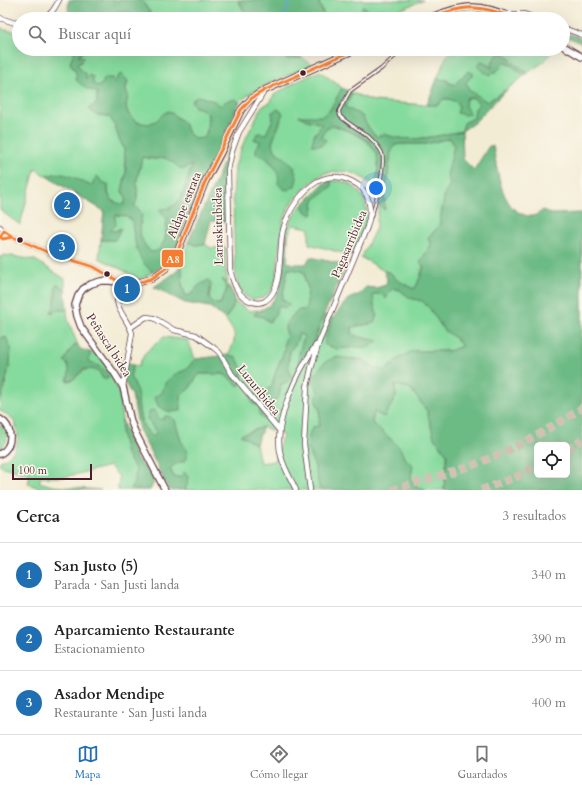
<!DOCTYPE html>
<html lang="es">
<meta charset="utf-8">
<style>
body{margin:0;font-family:Cardo,serif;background:#f6f6f6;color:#222}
.controls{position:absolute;right:12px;bottom:12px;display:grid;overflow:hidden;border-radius:6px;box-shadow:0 4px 16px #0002}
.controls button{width:36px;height:36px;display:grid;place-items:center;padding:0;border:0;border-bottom:1px solid #e0e0e0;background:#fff;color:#222;font:20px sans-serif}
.scale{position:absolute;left:12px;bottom:10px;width:80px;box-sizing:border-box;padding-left:4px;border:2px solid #4a1f2b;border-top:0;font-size:11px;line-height:14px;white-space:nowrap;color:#4a1f2b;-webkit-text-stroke:3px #fbf7ec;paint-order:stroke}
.you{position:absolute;left:376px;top:188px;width:14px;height:14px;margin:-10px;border:3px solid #fff;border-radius:50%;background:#1a73e8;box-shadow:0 0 0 6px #1a73e833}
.badge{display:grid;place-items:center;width:26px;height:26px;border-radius:50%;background:#1f6fb2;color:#fff;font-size:13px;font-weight:700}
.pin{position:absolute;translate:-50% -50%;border:2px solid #fff;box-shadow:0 1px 4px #0006}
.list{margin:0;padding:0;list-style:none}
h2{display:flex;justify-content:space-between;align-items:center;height:52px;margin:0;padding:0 16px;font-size:17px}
h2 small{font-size:13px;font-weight:400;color:#767676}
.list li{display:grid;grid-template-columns:26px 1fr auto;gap:12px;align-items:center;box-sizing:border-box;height:64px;padding:0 16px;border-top:1px solid #e0e0e0}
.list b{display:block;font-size:15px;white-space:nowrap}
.list p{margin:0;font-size:13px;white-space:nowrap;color:#767676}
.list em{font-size:13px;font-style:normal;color:#767676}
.icon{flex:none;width:22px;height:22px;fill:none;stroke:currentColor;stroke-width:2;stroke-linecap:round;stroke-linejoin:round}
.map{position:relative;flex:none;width:582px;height:490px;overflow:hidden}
.search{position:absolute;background:#fff;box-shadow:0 4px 16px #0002;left:12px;right:12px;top:12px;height:44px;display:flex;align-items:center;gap:10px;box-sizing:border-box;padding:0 14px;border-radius:22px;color:#767676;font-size:15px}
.sheet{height:244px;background:#fff}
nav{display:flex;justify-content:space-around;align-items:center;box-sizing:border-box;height:56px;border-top:1px solid #e0e0e0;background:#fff;font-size:11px;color:#767676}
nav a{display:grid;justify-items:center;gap:2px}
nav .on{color:#1f6fb2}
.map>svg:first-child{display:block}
.green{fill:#85da9d;stroke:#687c64;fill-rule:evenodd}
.forest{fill:#6cba84;stroke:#5b6c58;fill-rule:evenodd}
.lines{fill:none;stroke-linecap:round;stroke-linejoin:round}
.stream{stroke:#6aa7db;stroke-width:1.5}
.motorway-tunnel{stroke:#d1c3b3;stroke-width:8;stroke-dasharray:8 4;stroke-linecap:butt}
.service-casing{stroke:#633e44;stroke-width:4}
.minor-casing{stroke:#633e44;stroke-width:6}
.tertiary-casing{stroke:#633e44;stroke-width:8}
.service{stroke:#fff;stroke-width:2}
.minor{stroke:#fff;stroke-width:4.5}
.tertiary{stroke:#fff;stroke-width:5.5}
.bus-1-casing{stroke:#fbf7ec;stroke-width:6}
.bus-1{stroke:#f57d32;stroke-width:3}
.bus-dot{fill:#4a1f2b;stroke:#fbf7ec;stroke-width:1.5}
.labels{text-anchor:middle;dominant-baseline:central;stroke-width:3;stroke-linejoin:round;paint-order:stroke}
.street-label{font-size:12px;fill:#4a1f2b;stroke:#fbf7ec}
.line-badge{stroke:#fbf7ec;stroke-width:1.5}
.badge-label{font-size:11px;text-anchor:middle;font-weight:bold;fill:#fff}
</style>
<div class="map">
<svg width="582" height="490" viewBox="0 0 582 490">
<rect width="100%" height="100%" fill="#fbf7ec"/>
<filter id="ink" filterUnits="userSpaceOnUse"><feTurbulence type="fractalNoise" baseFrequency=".025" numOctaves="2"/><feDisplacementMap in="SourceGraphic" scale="8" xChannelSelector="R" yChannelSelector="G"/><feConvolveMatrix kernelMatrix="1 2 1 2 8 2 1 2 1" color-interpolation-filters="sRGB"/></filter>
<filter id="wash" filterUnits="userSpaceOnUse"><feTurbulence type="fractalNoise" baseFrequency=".012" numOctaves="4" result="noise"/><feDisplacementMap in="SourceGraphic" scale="16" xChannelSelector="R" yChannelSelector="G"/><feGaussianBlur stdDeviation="0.9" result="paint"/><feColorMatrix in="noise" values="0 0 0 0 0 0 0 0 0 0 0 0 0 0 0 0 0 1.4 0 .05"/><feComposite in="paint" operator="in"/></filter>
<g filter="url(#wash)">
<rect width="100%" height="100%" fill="#f3ecd5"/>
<!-- green -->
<path class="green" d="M141,0H238L245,13L242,19H152L153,16Z
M318,0H423L388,15L386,10L360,14L352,19H329L323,13Z
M118,12H130L132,19H111Z
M0,27L5,30L19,32V49H75L70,63L87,89L97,92V103L88,109L97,115L109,116L114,123L119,139L124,148L126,172L122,191L126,198L124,206C111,201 108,199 108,185L101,181L97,176L91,186C74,178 65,170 46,176L35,169L20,225L0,210Z
M87,49H272L287,59L302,58L312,65C292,74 253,87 239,103L235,99L221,106L202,109L208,114L207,131L204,138L195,139L188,133L184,123L169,111C161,115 156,124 148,124C137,125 127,116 126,106C126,102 128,99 128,96C127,89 125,91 128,81L122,74L117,77L115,85L112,78L98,87L87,80L77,64L80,63L84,57L78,56Z
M453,49H552C550,60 536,67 527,73C523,68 519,67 514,63C507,57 510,53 498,54L492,62L493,68L482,61L477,65L497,71L504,63C512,64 518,71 525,75C513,85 501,94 487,102L469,90L466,82C458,85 452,87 447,80L437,79L446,57Z
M320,71L342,88L330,110L322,117H308L307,120L319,123L322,125L314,135L321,136L325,130L333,125C348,131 369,137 377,154C381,162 377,176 375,185L357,175L347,171L324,173L309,184L297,196L290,205L283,221L276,279L271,291L263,298L252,300L244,295L238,286L235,270L233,197L235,166L244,142L262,106L270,103L274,95L294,83ZM272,112L281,120L272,143L276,152L285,158L280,177L277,170L256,147L261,142L254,139L266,134L273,119Z
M352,93L373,101L426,105H438L443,99H449L457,102L459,107L465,106L466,98H474L479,104L475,109L474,118L464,123L462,131C437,136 409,144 384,134L377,137C372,134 365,122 362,116L345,107Z
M450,138L454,145L452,158L450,184L445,194L439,226L428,238L431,245C421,257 425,275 414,289L396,280L391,273L384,271L368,261L361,258L376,228L379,204L384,210L385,201L383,191L387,182L391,152L395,145L401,144H426Z
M142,157C146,157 150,159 155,159C158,159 161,157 164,158C179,160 173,174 192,165L182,197L175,205L162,214L167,219L165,240L159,251L151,252C138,239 139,231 142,214L134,206C140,196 135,189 137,179C139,171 141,165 142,157Z
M330,181C354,178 371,198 366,222C364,234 356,245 350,255L309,244V228L293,225L285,241C287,227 292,214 302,205L305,211L314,208L313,203L316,198L332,186Z
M116,214L126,216L132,220C133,237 139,262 153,272L140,279L99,258L101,240H114L120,228L115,231L109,230Z
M188,242L196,245L205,244L211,248L225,247V266L228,283L223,280L227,289L220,304H215L209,298L211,284L198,286L192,294L186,296C178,278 183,260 188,242Z
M5,255L35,260L65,279V289L57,284L55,306L51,312L59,310H67L68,320L77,343L71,349L67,363L70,373L67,381C82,380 76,366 98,370L103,378L99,366L92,364L88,360L90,352L97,354L108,368L119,393L122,420L121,431L126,454L136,470L135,479L131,490H118L119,477L110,466L65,477H41L39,482L52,486L101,490H46L28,484L30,475L0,466V461C23,454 25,419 0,411V400L2,397L10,363L11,349L6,337L0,338V257Z
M288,268L298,270L305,273V281L308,288L306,310H299L287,321L285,328L287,335L284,343L285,349L276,371L272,386L267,390L260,406L267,413L269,402L275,401L279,396L281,384L291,376L288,366L290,351L296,343L299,333L304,336L299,354V363L311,350L312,342L317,334L324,315L333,318L325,339L349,348L358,347L367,348L370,338L357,337L352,333V327L374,323L377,315L374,305L372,294L388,293L392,288L400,290L410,298L422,301L430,309L444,330L454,337L462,346L449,351H412L395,361L386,371L374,367L363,360L335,357L318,391L316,402L320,410L319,426L313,427L309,453L314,464L320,490H185L187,485L181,477H174L170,469L188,452L181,441L178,432L163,420L157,417L147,418L156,432L154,438C130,418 145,397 130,377L133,365L138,366L146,352L164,337L188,340L195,359L186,370L175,374L181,395L189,389L199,374H224L239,386C245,376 242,366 236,357L228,355C237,338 237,334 225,319L232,309L234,301L249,311L258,310L254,315L263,317L269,322L275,315L278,306L290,305L282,299ZM263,427L283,435L274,461L260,463L256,444L241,435Z
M395,385L410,388L427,411L434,438L447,454L444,490H425L415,486L411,477L413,465L404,458L400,448L393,441L372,423L374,412L384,417L396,397Z
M0,424C10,431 9,441 0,449Z"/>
<!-- forest -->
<path class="forest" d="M69,0H141L153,17L152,19H132L130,12H118L111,19H70L68,7Z
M238,0H318L323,13L329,19H242L245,13Z
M363,5L370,12L381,9L386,10L388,15L377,19H352L360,14Z
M563,32L582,38V43L563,35Z
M75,49H87L78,55L84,57L80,63L77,64L81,70L85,73L86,79L89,75L93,77V83L98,87L102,84L105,78H112L115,85L117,77L121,74L128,81L125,90L128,95L126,106L128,114L136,122L148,124L156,121L163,114L169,111L184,123L188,133L195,139L204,138L207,131L208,114L202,109L195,107L191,101L198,96L214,101L221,106L226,101L236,99L239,103L221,145L201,183L174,252L162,266L153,272C136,260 134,240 132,220L126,216L116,215L115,218L116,225L110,230L115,231L121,228L115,240H101L104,211L46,176C65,170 74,178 91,186L97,176L101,181L108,185V194L112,201L124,205L126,198L122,191L126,172L124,148L119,139L114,124L109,116L97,115L88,109L97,103V92L87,89L76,80V72L70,63ZM142,157L154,159L165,158L174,163L179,168L184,169L192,165C191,171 189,176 187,181C181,196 180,209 160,209L162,214L167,219L165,240L158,251L151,252C138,239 139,231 142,214L138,208L134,206C140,197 136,191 137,180C138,172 141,165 142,157Z
M272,49H302L295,52L302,58L287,59Z
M498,54C510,53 507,57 514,63C519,67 523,68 527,73L525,75C518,71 512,64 505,63L497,71L489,75L481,70L477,65L482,61L492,68V62Z
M469,71L474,74L466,82L469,90L487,102L509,88L497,99L475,122L462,131L463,159L474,170L489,146H493C497,166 500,204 520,213C530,218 535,217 543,210L551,214L582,213V490H444L447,454L434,438L427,411L410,388L395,385L396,397L384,417L374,412L372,423L393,441L400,448L404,458L413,465L411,477L415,486L425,490H320L314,464L309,453L308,440L310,432L313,427L319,426L320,410L316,402L318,391L313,381L315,374L325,362L335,357L363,360L374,367L386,371L395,361L412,351H449L462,346L454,337L444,330L430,309L422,301L410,298L400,290L392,288L386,299L382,294H373L374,305L377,315L374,323L352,327V333C359,339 369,338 378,341L367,348L358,347L337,349L325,345V339L333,318L348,299L358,295L366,287L376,288L386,285L387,279L384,271L391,273L397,280L414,289L417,285L424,267L420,262L431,245L428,238L439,226L445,193L450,184L447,176L454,145L450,138L426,144H401L395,145L391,152L387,182L383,191L385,210L379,204L375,185L378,171L377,154L368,141L358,135L333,125L325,130L321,136L326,140L322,145H312L314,135L322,125L319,123L307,120L299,116H322L330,110L342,88L352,93L345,107L362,116C365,122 372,134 377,137L384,134C409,144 437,136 462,131L464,123L474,118L475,109L479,104L474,98H466L465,106L470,114L465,115L457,113L459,107L457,102L449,99H443L438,105H427L437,79L447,80L449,83L456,85L458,80ZM537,445H567V475H537Z
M278,109L283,113L272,143L276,152L285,158L294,167L297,178L295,186L288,190L283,189L278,184C281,170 269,156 256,154V147L261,142L254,139L258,133L266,134L273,119L272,112Z
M229,147L225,170V222L211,221L205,244L196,245L188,242L219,174Z
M330,181L332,186L316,198L313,203L314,208L312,215L305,211L302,205L323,184Z
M288,234L287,262L293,264H306L310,257L346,265C339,282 332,298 324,314C317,332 312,349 301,365L299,363V354L304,336L299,334L296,343L290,351L288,366L291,376L288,382L281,384L279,396L275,401L269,402L267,413L264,420L259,414L260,406L253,404L250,397L259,390H267L272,386L276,371L285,349L284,343L287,335L285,328L287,321L299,310H306L308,288L305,281V273L298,270L288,269L282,299L290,305L285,308L278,306L275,315L270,322L263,317L254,315C260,308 265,310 271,303C287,285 280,256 288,234Z
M182,262V287L186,296L192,294L198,286L208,280L211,284L209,298L215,304H220L227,289L222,279C228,284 235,293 234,302C234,308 228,314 225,319L210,307L185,303L154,287L176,272Z
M57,284L65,289L67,310H59L51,313C59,300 52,296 57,284Z
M6,337L11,349L10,363L2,397L0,400V338Z
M77,343L80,349L90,352L89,361L104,369L109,377L103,379L98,370L84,369L72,380L67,381C69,374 71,366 64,361L71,349Z
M228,355L236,357C242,367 245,376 239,386L224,374H199L189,389L181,395V411L170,412L159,407L154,397L162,393L165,383L175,374L186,370L195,359Z
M120,361L133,365L130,377C145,396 131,422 154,437L156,432L147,418L149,412L154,410L157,413V417L163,420L165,416L171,417L175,420L181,441L188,452L185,461L175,464L170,469L174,477H181L184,472L188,477L187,485L185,490H169L139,429L132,395L120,374Z
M122,420L137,459L152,475L154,482L150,490H131L135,479L136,470L126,454L121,431Z
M263,427L256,444L240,435Z"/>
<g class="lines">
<!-- stream -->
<path class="stream" d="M283,19L291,0"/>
</g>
</g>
<g filter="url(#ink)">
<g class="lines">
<!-- motorway-tunnel -->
<path class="motorway-tunnel" d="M567,450L582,440
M391,490C429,479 468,469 504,452C531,440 557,424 582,408
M481,490L516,477L537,466"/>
<defs>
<path id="service" d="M371,217L373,212C376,198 386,166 382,153C379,146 373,141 368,136C359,129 348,124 340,116L339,111L350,91L381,69L403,49
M3,232L1,234L0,237L3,239L11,238"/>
<path id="minor" d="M505,14H524L538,19
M0,18L15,23L19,22
M40,19C50,17 55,8 59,0
M563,28L582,35
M265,90L239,132L232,151L228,170L230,269C233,283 238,298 253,302C257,303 262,303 265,301C284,290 278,250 283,230C288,211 301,191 318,181C330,175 342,176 353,182C370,190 373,210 367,227L319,342L311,369L307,387L304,444L310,490
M0,227L7,234L13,237L47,252L94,267L118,281V293H120L128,283
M118,293C113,308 128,319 132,333L123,387
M130,328L146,317L154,318L174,330L196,335L214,348L219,352L232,374L279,430
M296,490C291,479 284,468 281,456C272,423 297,372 316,345"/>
<path id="tertiary" d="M427,19C462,4 480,2 515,19
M563,46L582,57
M0,419C13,427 14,446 0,454
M165,490L135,432L131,422L123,387L115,374L81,327L77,316L75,305L78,296L83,289L91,284L101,281H110L133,284L151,279L166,268L177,253L205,182L220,154L241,110C248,101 255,95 265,90L356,49"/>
</defs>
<!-- service casing -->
<use href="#service" class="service-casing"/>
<!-- minor casing -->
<use href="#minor" class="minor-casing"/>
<!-- tertiary casing -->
<use href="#tertiary" class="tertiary-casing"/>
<!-- service -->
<use href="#service" class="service"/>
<!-- minor -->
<use href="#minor" class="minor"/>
<!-- tertiary -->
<use href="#tertiary" class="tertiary"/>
<defs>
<path id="bus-1" d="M427,19C463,5 479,3 515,19
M4,231L13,237L3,239L0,237Z
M13,237L47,252L94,267L118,281L133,284L151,279L166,268L177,253L205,182L241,110L252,98L265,90L356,49"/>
</defs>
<!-- bus-1 casing -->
<use href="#bus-1" class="bus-1-casing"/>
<!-- bus-1 -->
<use href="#bus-1" class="bus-1"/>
</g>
</g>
<!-- markers -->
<g class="bus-dot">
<circle cx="303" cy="73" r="3.5"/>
<circle cx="20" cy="240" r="3.5"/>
<circle cx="107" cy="274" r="3.5"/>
</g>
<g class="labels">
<!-- street labels -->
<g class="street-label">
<text transform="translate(184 205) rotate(-68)">Aldape estrata</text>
<text transform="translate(218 226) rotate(-91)">Larraskitubidea</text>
<text transform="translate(349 244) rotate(-67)">Pagasarribidea</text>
<text transform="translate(109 345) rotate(57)">Peñascal bidea</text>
<text transform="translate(259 390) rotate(51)">Luzuribidea</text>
</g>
</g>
<rect class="line-badge" x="161" y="249" width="23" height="19" rx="4" fill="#f57d32"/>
<g class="badge-label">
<text x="173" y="263">A8</text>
</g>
</svg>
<div class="controls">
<button><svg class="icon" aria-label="locate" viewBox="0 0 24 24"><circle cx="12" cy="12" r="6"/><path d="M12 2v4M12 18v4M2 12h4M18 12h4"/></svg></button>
</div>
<div class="scale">100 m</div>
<div class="you"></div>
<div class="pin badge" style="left:127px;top:289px">1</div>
<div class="pin badge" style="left:67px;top:205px">2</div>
<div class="pin badge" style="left:62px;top:247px">3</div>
<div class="search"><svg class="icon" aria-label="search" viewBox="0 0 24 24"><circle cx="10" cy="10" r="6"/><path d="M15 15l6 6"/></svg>Buscar aquí</div>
</div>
<section class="sheet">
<h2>Cerca<small>3 resultados</small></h2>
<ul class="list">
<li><span class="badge">1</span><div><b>San Justo (5)</b><p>Parada · San Justi landa</p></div><em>340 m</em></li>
<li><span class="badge">2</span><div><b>Aparcamiento Restaurante</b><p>Estacionamiento</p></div><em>390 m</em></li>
<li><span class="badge">3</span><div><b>Asador Mendipe</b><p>Restaurante · San Justi landa</p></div><em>400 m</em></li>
</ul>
</section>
<nav>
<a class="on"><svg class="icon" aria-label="map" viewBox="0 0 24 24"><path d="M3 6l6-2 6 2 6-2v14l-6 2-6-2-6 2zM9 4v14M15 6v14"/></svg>Mapa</a>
<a><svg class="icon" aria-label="directions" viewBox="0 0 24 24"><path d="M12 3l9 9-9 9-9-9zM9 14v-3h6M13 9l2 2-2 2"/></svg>Cómo llegar</a>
<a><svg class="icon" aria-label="saved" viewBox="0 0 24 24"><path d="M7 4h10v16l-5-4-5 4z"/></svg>Guardados</a>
</nav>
